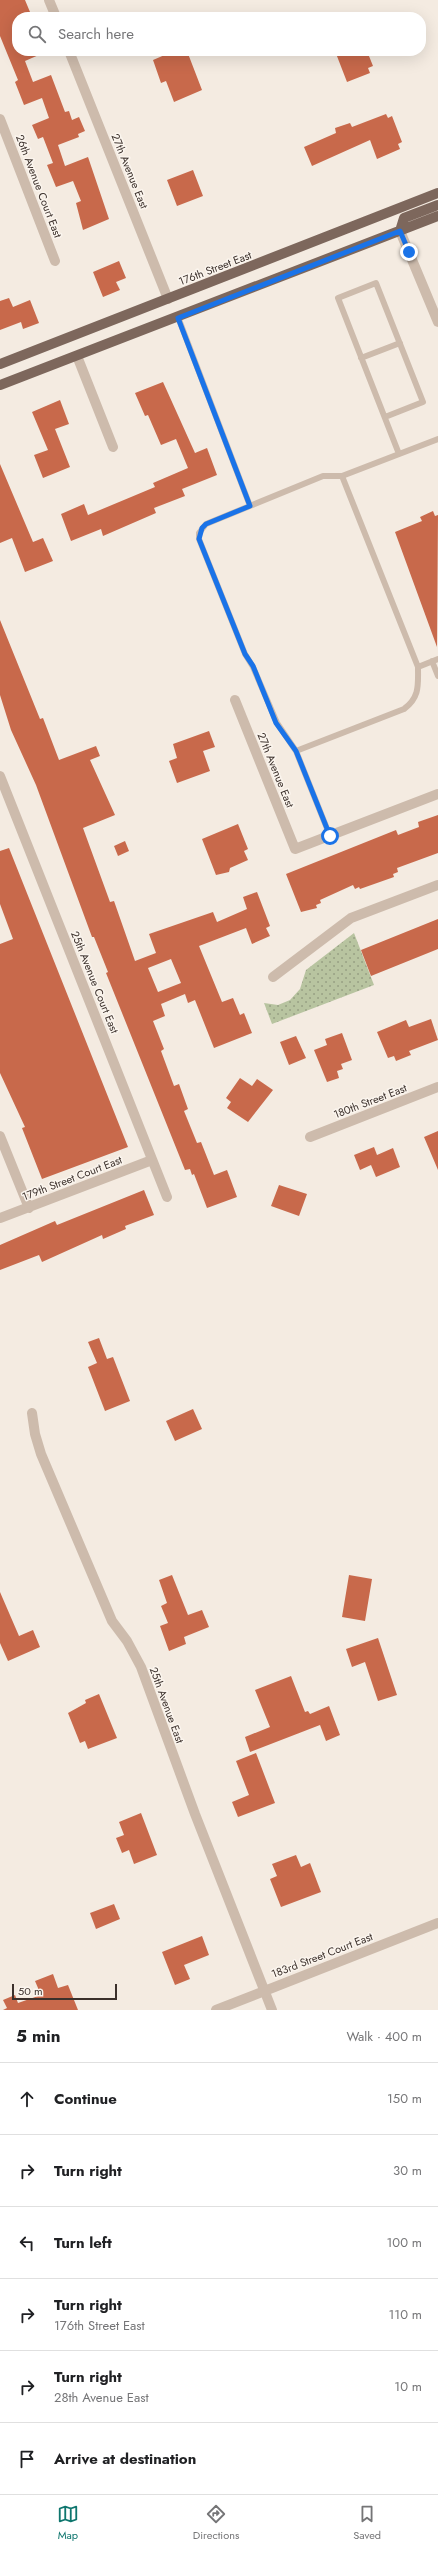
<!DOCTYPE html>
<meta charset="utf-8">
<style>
body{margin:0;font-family:Jost,sans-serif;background:#f2f2f2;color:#202124}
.scale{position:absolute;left:12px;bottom:10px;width:105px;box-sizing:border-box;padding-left:4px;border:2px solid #3b302b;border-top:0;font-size:11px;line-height:14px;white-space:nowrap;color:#3b302b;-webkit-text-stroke:3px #fbf5ee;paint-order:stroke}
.stop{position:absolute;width:12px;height:12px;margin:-9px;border:3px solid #1a73e8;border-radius:50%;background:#fff}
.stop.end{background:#1a73e8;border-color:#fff;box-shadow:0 1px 4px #0008}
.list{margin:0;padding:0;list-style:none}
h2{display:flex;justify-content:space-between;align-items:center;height:52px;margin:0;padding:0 16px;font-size:17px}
h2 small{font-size:13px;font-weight:400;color:#757577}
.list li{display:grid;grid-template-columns:26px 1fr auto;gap:12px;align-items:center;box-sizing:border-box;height:72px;padding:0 16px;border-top:1px solid #e0e0e0}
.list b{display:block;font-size:15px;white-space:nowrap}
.list p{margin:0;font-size:13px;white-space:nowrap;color:#757577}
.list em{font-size:13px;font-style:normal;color:#757577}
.icon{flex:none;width:22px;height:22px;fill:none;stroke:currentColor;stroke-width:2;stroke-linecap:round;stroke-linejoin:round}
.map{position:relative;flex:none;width:438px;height:2010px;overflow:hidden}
.search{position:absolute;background:#fff;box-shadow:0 4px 16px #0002;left:12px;right:12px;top:12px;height:44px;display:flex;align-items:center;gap:10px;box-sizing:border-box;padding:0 14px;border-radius:16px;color:#757577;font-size:15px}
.sheet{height:484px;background:#fff}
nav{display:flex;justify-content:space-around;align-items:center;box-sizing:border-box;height:56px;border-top:1px solid #e0e0e0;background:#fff;font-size:11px;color:#757577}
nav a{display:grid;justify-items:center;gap:2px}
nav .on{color:#0f766e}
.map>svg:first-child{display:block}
.grass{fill:url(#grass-dots)}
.building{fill:#c8694b;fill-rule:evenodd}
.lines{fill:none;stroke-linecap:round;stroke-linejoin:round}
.service{stroke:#cdbbac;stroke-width:6}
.minor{stroke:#cdbbac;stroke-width:10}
.primary{stroke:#7d675c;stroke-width:10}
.route{stroke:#1a73e8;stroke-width:5}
.labels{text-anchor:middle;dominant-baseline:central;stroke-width:3;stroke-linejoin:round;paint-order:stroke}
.street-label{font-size:11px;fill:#3b302b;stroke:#fbf5ee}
</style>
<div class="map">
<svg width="438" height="2010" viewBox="0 0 438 2010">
<defs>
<pattern id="grass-dots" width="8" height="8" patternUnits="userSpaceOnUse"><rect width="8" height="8" fill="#b8c4a0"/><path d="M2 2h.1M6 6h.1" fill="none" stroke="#97a083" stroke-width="1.8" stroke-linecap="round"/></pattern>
</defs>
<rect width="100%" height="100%" fill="#f4ebe1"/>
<!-- grass -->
<path class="grass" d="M354,933L374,985L272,1024L264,1003L278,1005L290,1000L300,989L306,970Z"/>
<!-- building -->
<path class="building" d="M0,0H25L30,12L17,16V51H48L25,61L33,82L51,75L65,112L69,111L72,120L79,117L85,131L78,134L79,137L58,145L65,166L88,157L109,219L83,230L76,203L81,201L73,181L56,187L47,165L53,163L43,137L38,139L32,125L49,118L42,98L24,105L15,82L18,80L0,36Z
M174,51H187L202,90L174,102L166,81L161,83L153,60Z
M335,51H367L373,66L368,68L370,73L347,82Z
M386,114L388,118L392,116L402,142L398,144L400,149L377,159L370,140L312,166L304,147L336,133L335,128L350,123L352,127Z
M193,170L203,196L177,206L167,180Z
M119,261L126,278L116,282L120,290L103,297L93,272Z
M9,298L13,307L30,300L39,323L23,329L21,322L0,330V301Z
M163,382L195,453L207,448L217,475L182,489L185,496L154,508L156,513L126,526L103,536L101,529L71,541L61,514L84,504L88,515L155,487L153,483L188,468L176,439L161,445L148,415L145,416L135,393Z
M60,400L69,424L55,429L70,467L43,478L34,455L48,450L32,412Z
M0,464L33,542L43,538L53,561L25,572L12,538L0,543Z
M433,511L435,516L438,515L437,647L395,532L422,521L420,517Z
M0,620L40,719L43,718L59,760L96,746L100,756L90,760L115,815L83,828L110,902L114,901L135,961L156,953L149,934L213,912L217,922L247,909L243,897L257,892L270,926L266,928L270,936L252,944L246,928L199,946L222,1002L233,998L240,1015L244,1013L252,1033L214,1048L195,1000L188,1003L185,994L161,1004L165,1016L153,1021L164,1049L161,1051L174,1086L179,1084L188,1109L184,1111L197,1143L201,1142L214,1175L227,1170L237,1197L207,1208L194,1174L192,1175L190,1169L185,1170L106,973L108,972L94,937H92L36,785L11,730L0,695ZM171,959L181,983L158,992L148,968Z
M209,731L215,747L203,751L210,771L177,783L169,761L177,758L173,744Z
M438,815V853L397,868L398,872L393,874L394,877L360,889L359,887L355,889L353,885L320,900L321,903L316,905L317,908L301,912L286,874L396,830L398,835L419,827L418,822Z
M238,824L248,849L244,851L248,860L230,868L229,872L216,875L202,839Z
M125,841L129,851L118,856L114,846Z
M9,848L128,1147L42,1179L22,1128L25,1127L0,1073V944L13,939L0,904V851Z
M438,919V949L371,976L361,950Z
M431,1019L438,1040L409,1051L411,1055L396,1061L394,1056L388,1058L377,1032L406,1020L409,1027Z
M342,1033L352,1060L341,1064L343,1069L337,1071L339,1078L327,1082L314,1050L327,1045L325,1039Z
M296,1036L306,1058L289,1065L280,1042Z
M240,1078L252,1086L257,1079L273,1090L248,1122L227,1108L231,1102L226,1098Z
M438,1131V1170L424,1137Z
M374,1147L377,1155L393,1148L400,1167L376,1177L371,1165L360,1170L354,1155Z
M279,1185L307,1194L299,1216L271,1206Z
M144,1190L154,1215L125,1226L126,1229L103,1239L102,1235L42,1262L39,1255L0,1270V1245L55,1221L57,1225Z
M99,1338L107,1359L113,1357L130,1401L105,1411L88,1367L97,1363L88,1342Z
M193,1409L202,1429L175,1441L166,1421Z
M172,1575L188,1615L202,1610L209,1627L184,1637L186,1644L169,1651L160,1626L168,1623L161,1606L167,1603L159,1580Z
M349,1575L372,1579L365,1621L342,1617Z
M0,1592L19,1636L33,1630L40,1647L8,1661L0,1643Z
M378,1638L397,1695L378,1701L365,1662L352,1667L346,1649Z
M291,1676L305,1712L308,1711L310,1714L329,1706L340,1735L326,1741L320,1725L250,1752L245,1737L270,1727L255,1690Z
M99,1694L117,1738L88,1749L85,1741L80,1743L68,1713L86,1703L85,1700Z
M256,1753L275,1803L238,1817L232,1802L249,1795L236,1761Z
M141,1813L157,1855L134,1864L129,1850L122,1853L116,1838L124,1835L119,1822Z
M296,1855L301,1867L310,1863L321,1892L281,1907L270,1879L277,1876L272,1864Z
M114,1904L120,1919L96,1929L90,1913Z
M202,1936L209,1955L184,1965L190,1979L175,1985L162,1952Z
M53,1974L58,1988L68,1985L78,2010H3L7,2008L3,2000L15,1995L18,2003L41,1995L35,1981Z"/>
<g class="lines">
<!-- service -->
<path class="service" d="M178,317L250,506
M361,358L400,343
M385,417L423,402L376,283L338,298L399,454
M342,476L418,667L438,659
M432,661L438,676
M296,751L404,709C420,697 418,685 418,667
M330,836L296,751L277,723L253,667L245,654L199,539V533L206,524L323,476H342L438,439"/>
<!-- minor -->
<path class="minor" d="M49,0L56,17
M69,51L168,299
M0,119L55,261
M400,231L438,322
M77,356L113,447
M235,700L295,849L438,794
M0,776L167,1197
M273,977L351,918L438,885
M0,1136L29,1208
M310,1137L438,1087
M0,1218L152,1160
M32,1413L35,1434L41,1454L112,1621L127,1641L141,1667L195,1814L272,2010
M216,2010L438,1923"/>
<!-- primary -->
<path class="primary" d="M400,231L404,218L438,205
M0,364L438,193
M0,385L438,216"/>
</g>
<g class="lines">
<!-- route -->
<path class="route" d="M330,836L296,751L276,723L253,666L245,654L199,539L202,528L206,524L250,506L178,318L400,231L409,252"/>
</g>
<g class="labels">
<!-- street labels -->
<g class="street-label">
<text transform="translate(130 171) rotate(68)">27th Avenue East</text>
<text transform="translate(39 186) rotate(69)">26th Avenue Court East</text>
<text transform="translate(215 268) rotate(-21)">176th Street East</text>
<text transform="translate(276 770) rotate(68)">27th Avenue East</text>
<text transform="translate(95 982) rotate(68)">25th Avenue Court East</text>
<text transform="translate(370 1101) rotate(-21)">180th Street East</text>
<text transform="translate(72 1178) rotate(-21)">179th Street Court East</text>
<text transform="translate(167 1705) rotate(70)">25th Avenue East</text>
<text transform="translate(322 1955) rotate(-21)">183rd Street Court East</text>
</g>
</g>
</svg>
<div class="scale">50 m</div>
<div class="stop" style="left:330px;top:836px"></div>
<div class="stop end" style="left:409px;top:252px"></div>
<div class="search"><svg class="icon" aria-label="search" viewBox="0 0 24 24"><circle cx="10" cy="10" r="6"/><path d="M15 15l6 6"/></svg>Search here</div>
</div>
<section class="sheet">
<h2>5 min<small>Walk · 400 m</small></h2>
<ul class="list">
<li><svg class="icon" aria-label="ahead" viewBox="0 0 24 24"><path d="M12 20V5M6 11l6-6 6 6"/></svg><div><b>Continue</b></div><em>150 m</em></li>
<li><svg class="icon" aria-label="right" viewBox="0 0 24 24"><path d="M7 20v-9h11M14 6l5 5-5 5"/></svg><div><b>Turn right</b></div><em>30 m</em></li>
<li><svg class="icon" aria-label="left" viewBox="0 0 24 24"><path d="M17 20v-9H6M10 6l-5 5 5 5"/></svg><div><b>Turn left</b></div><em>100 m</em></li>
<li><svg class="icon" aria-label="right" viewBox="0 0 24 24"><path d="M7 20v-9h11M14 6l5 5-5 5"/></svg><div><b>Turn right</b><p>176th Street East</p></div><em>110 m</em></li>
<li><svg class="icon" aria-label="right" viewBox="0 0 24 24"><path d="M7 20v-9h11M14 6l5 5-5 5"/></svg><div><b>Turn right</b><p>28th Avenue East</p></div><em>10 m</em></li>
<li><svg class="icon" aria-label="arrive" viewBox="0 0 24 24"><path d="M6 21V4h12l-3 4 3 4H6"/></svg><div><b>Arrive at destination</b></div></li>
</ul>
</section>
<nav>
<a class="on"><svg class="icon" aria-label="map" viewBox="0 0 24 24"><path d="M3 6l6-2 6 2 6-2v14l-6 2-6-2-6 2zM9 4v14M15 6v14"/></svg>Map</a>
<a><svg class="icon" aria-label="directions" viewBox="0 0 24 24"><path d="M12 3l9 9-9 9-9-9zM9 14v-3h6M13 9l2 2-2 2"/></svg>Directions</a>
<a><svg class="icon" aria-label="saved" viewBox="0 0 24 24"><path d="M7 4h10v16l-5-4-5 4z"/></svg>Saved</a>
</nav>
